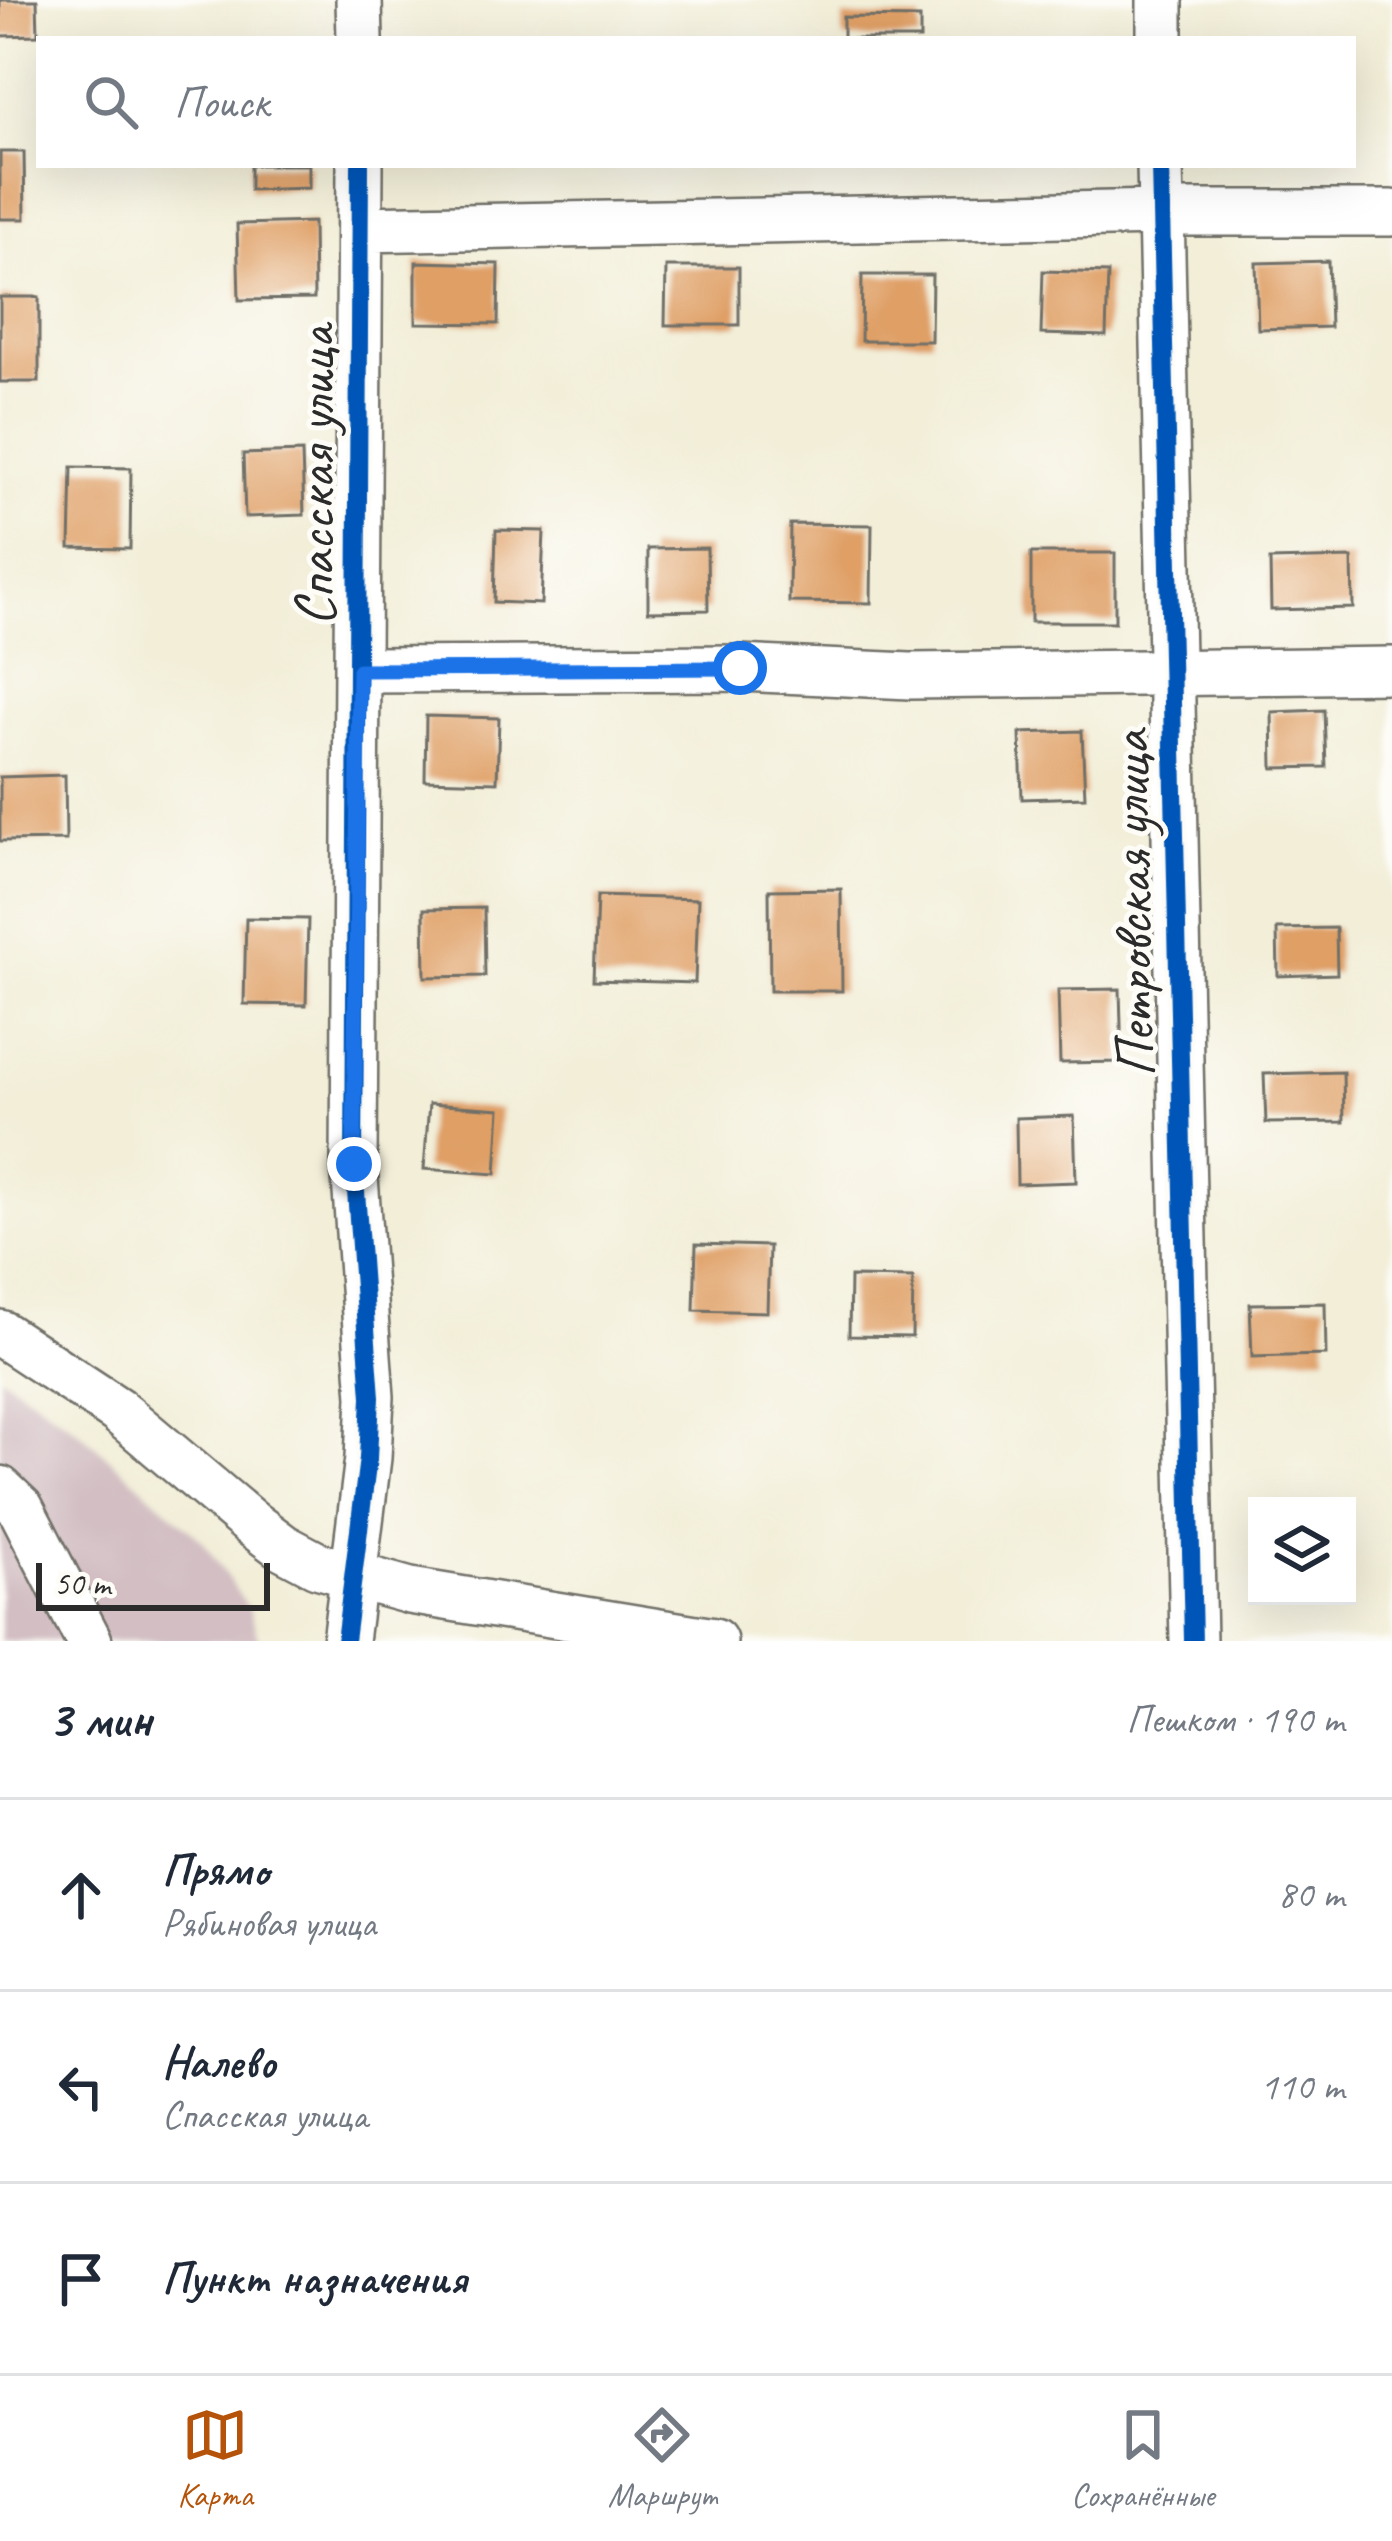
<!DOCTYPE html>
<html lang="ru">
<meta charset="utf-8">
<style>
body{margin:0;font-family:Caveat,sans-serif;background:#f6f6f7;color:#1f2937}
.controls{position:absolute;right:36px;bottom:36px;display:grid;overflow:hidden;border-radius:0px;box-shadow:0 12px 48px #0002}
.controls button{width:108px;height:108px;display:grid;place-items:center;padding:0;border:0;border-bottom:3px solid #e0e1e3;background:#fff;color:#1f2937;font:60px sans-serif}
.scale{position:absolute;left:36px;bottom:30px;width:234px;box-sizing:border-box;padding-left:12px;border:6px solid #2b2b2b;border-top:0;font-size:33px;line-height:42px;white-space:nowrap;color:#2b2b2b;-webkit-text-stroke:9px #fdfcf7;paint-order:stroke}
.stop{position:absolute;width:36px;height:36px;margin:-27px;border:9px solid #1a73e8;border-radius:50%;background:#fff}
.stop.end{background:#1a73e8;border-color:#fff;box-shadow:0 3px 12px #0008}
.list{margin:0;padding:0;list-style:none}
h2{display:flex;justify-content:space-between;align-items:center;height:156px;margin:0;padding:0 48px;font-size:51px}
h2 small{font-size:39px;font-weight:400;color:#747a83}
.list li{display:grid;grid-template-columns:78px 1fr auto;gap:36px;align-items:center;box-sizing:border-box;height:192px;padding:0 48px;border-top:3px solid #e0e1e3}
.list b{display:block;font-size:45px;white-space:nowrap}
.list p{margin:0;font-size:39px;white-space:nowrap;color:#747a83}
.list em{font-size:39px;font-style:normal;color:#747a83}
.icon{flex:none;width:66px;height:66px;fill:none;stroke:currentColor;stroke-width:2;stroke-linecap:round;stroke-linejoin:round}
.map{position:relative;flex:none;width:1392px;height:1641px;overflow:hidden}
.search{position:absolute;background:#fff;box-shadow:0 12px 48px #0002;left:36px;right:36px;top:36px;height:132px;display:flex;align-items:center;gap:30px;box-sizing:border-box;padding:0 42px;border-radius:0px;color:#747a83;font-size:45px}
.sheet{height:732px;background:#fff}
nav{display:flex;justify-content:space-around;align-items:center;box-sizing:border-box;height:168px;border-top:3px solid #e0e1e3;background:#fff;font-size:33px;color:#747a83}
nav a{display:grid;justify-items:center;gap:6px}
nav .on{color:#b45309}
.map>svg:first-child{display:block}
.industrial{fill:#d2bec3}
.building{fill:#df9f65}
.lines{fill:none;stroke-linecap:round;stroke-linejoin:round}
.minor-casing{stroke:#716f68;stroke-width:50}
.minor{stroke:#fff;stroke-width:45}
.cycleway-casing{stroke:#fdfcf7;stroke-width:26}
.cycleway{stroke:#0057b8;stroke-width:18}
.route{stroke:#1a73e8;stroke-width:15}
.labels{text-anchor:middle;dominant-baseline:central;stroke-width:10;stroke-linejoin:round;paint-order:stroke}
.street-label{font-size:57px;fill:#2b2b2b;stroke:#fdfcf7}
</style>
<div class="map">
<svg width="1392" height="1641" viewBox="0 0 1392 1641">
<rect width="100%" height="100%" fill="#fdfcf7"/>
<filter id="ink" filterUnits="userSpaceOnUse"><feTurbulence type="fractalNoise" baseFrequency=".00833" numOctaves="2"/><feDisplacementMap in="SourceGraphic" scale="24" xChannelSelector="R" yChannelSelector="G"/><feConvolveMatrix kernelMatrix="1 2 1 2 8 2 1 2 1" color-interpolation-filters="sRGB"/></filter>
<filter id="wash" filterUnits="userSpaceOnUse"><feTurbulence type="fractalNoise" baseFrequency=".004" numOctaves="4" result="noise"/><feDisplacementMap in="SourceGraphic" scale="48" xChannelSelector="R" yChannelSelector="G"/><feGaussianBlur stdDeviation="2.7" result="paint"/><feColorMatrix in="noise" values="0 0 0 0 0 0 0 0 0 0 0 0 0 0 0 0 0 1.4 0 .05"/><feComposite in="paint" operator="in"/></filter>
<g filter="url(#wash)">
<rect width="100%" height="100%" fill="#f2eed8"/>
<!-- industrial -->
<path class="industrial" d="M0,1375L78,1430L203,1541L250,1611L259,1641H0Z"/>
<g id="blocks">
<!-- building -->
<path class="building" d="M0,0H37L38,35L0,36Z
M843,17L920,18V39H843Z
M0,152H24L25,219H0Z
M250,165H309V188L250,190Z
M313,222L314,299L239,300L237,224Z
M1328,261L1330,327L1258,329L1256,263Z
M416,262L499,264L498,324L416,323Z
M666,267H739V325H665Z
M1043,271L1108,273L1106,336L1041,334Z
M862,275H932L931,341H861Z
M0,297H39V382H0Z
M302,452L304,515L245,517L243,454Z
M72,467L131,468L130,549L70,548Z
M790,524L872,525L871,603L789,602Z
M496,530L544,531L541,604L494,602Z
M707,548L708,610L648,611V549Z
M1031,553H1115V622H1031Z
M1352,558L1353,608L1271,610L1270,560Z
M1324,710L1326,767L1273,768L1272,712Z
M426,716L499,718L497,782L425,780Z
M1082,731L1085,797L1022,799L1020,733Z
M65,775L66,840L0,841V777Z
M841,889L842,991H770L769,890Z
M597,896L698,899L695,983L594,980Z
M484,908L485,976L425,977L424,909Z
M246,918L308,919L306,1005L244,1004Z
M1336,928L1337,974L1278,976L1277,929Z
M1120,989L1122,1062L1060,1063L1058,990Z
M1343,1072L1344,1122L1266,1123L1264,1074Z
M429,1104L500,1109L496,1174L424,1169Z
M1074,1116L1076,1182L1017,1184L1016,1118Z
M696,1244L769,1246L767,1312L694,1310Z
M850,1277L913,1278L912,1337L849,1336Z
M1325,1303L1326,1355L1252,1357L1250,1304Z"/>
</g>
</g>
<g filter="url(#ink)">
<use href="#blocks" fill-opacity="0" stroke="#716f68" stroke-width="3"/>
<g class="lines">
<defs>
<path id="minor" d="M359,0L360,39
M1160,39V0
M1160,165L1193,1641
M360,229L1160,213H1392
M359,670L740,668L910,676L1392,670
M0,1333L117,1410L251,1523L283,1547L317,1565L410,1591L714,1641
M0,1489L21,1509L89,1641
M345,1641L368,1458L371,1397L354,1164L360,165"/>
</defs>
<!-- minor casing -->
<use href="#minor" class="minor-casing"/>
<!-- minor -->
<use href="#minor" class="minor"/>
<defs>
<path id="cycleway" d="M1160,165L1193,1641
M345,1641L368,1458L371,1397L354,1164L360,165"/>
</defs>
<!-- cycleway casing -->
<use href="#cycleway" class="cycleway-casing"/>
<!-- cycleway -->
<use href="#cycleway" class="cycleway"/>
</g>
</g>
<g class="lines" filter="url(#ink)">
<!-- route -->
<path class="route" d="M354,1164L359,670L740,668"/>
</g>
<g class="labels">
<!-- street labels -->
<g class="street-label">
<text transform="translate(315 476) rotate(-90)">Спасская улица</text>
<text transform="translate(1132 904) rotate(-91)">Петровская улица</text>
</g>
</g>
</svg>
<div class="controls">
<button><svg class="icon" aria-label="layers" viewBox="0 0 24 24"><path d="M12 4l9 5-9 5-9-5zM3 14l9 5 9-5"/></svg></button>
</div>
<div class="scale">50 m</div>
<div class="stop" style="left:740px;top:668px"></div>
<div class="stop end" style="left:354px;top:1164px"></div>
<div class="search"><svg class="icon" aria-label="search" viewBox="0 0 24 24"><circle cx="10" cy="10" r="6"/><path d="M15 15l6 6"/></svg>Поиск</div>
</div>
<section class="sheet">
<h2>3 мин<small>Пешком · 190 m</small></h2>
<ul class="list">
<li><svg class="icon" aria-label="ahead" viewBox="0 0 24 24"><path d="M12 20V5M6 11l6-6 6 6"/></svg><div><b>Прямо</b><p>Рябиновая улица</p></div><em>80 m</em></li>
<li><svg class="icon" aria-label="left" viewBox="0 0 24 24"><path d="M17 20v-9H6M10 6l-5 5 5 5"/></svg><div><b>Налево</b><p>Спасская улица</p></div><em>110 m</em></li>
<li><svg class="icon" aria-label="arrive" viewBox="0 0 24 24"><path d="M6 21V4h12l-3 4 3 4H6"/></svg><div><b>Пункт назначения</b></div></li>
</ul>
</section>
<nav>
<a class="on"><svg class="icon" aria-label="map" viewBox="0 0 24 24"><path d="M3 6l6-2 6 2 6-2v14l-6 2-6-2-6 2zM9 4v14M15 6v14"/></svg>Карта</a>
<a><svg class="icon" aria-label="directions" viewBox="0 0 24 24"><path d="M12 3l9 9-9 9-9-9zM9 14v-3h6M13 9l2 2-2 2"/></svg>Маршрут</a>
<a><svg class="icon" aria-label="saved" viewBox="0 0 24 24"><path d="M7 4h10v16l-5-4-5 4z"/></svg>Сохранённые</a>
</nav>
